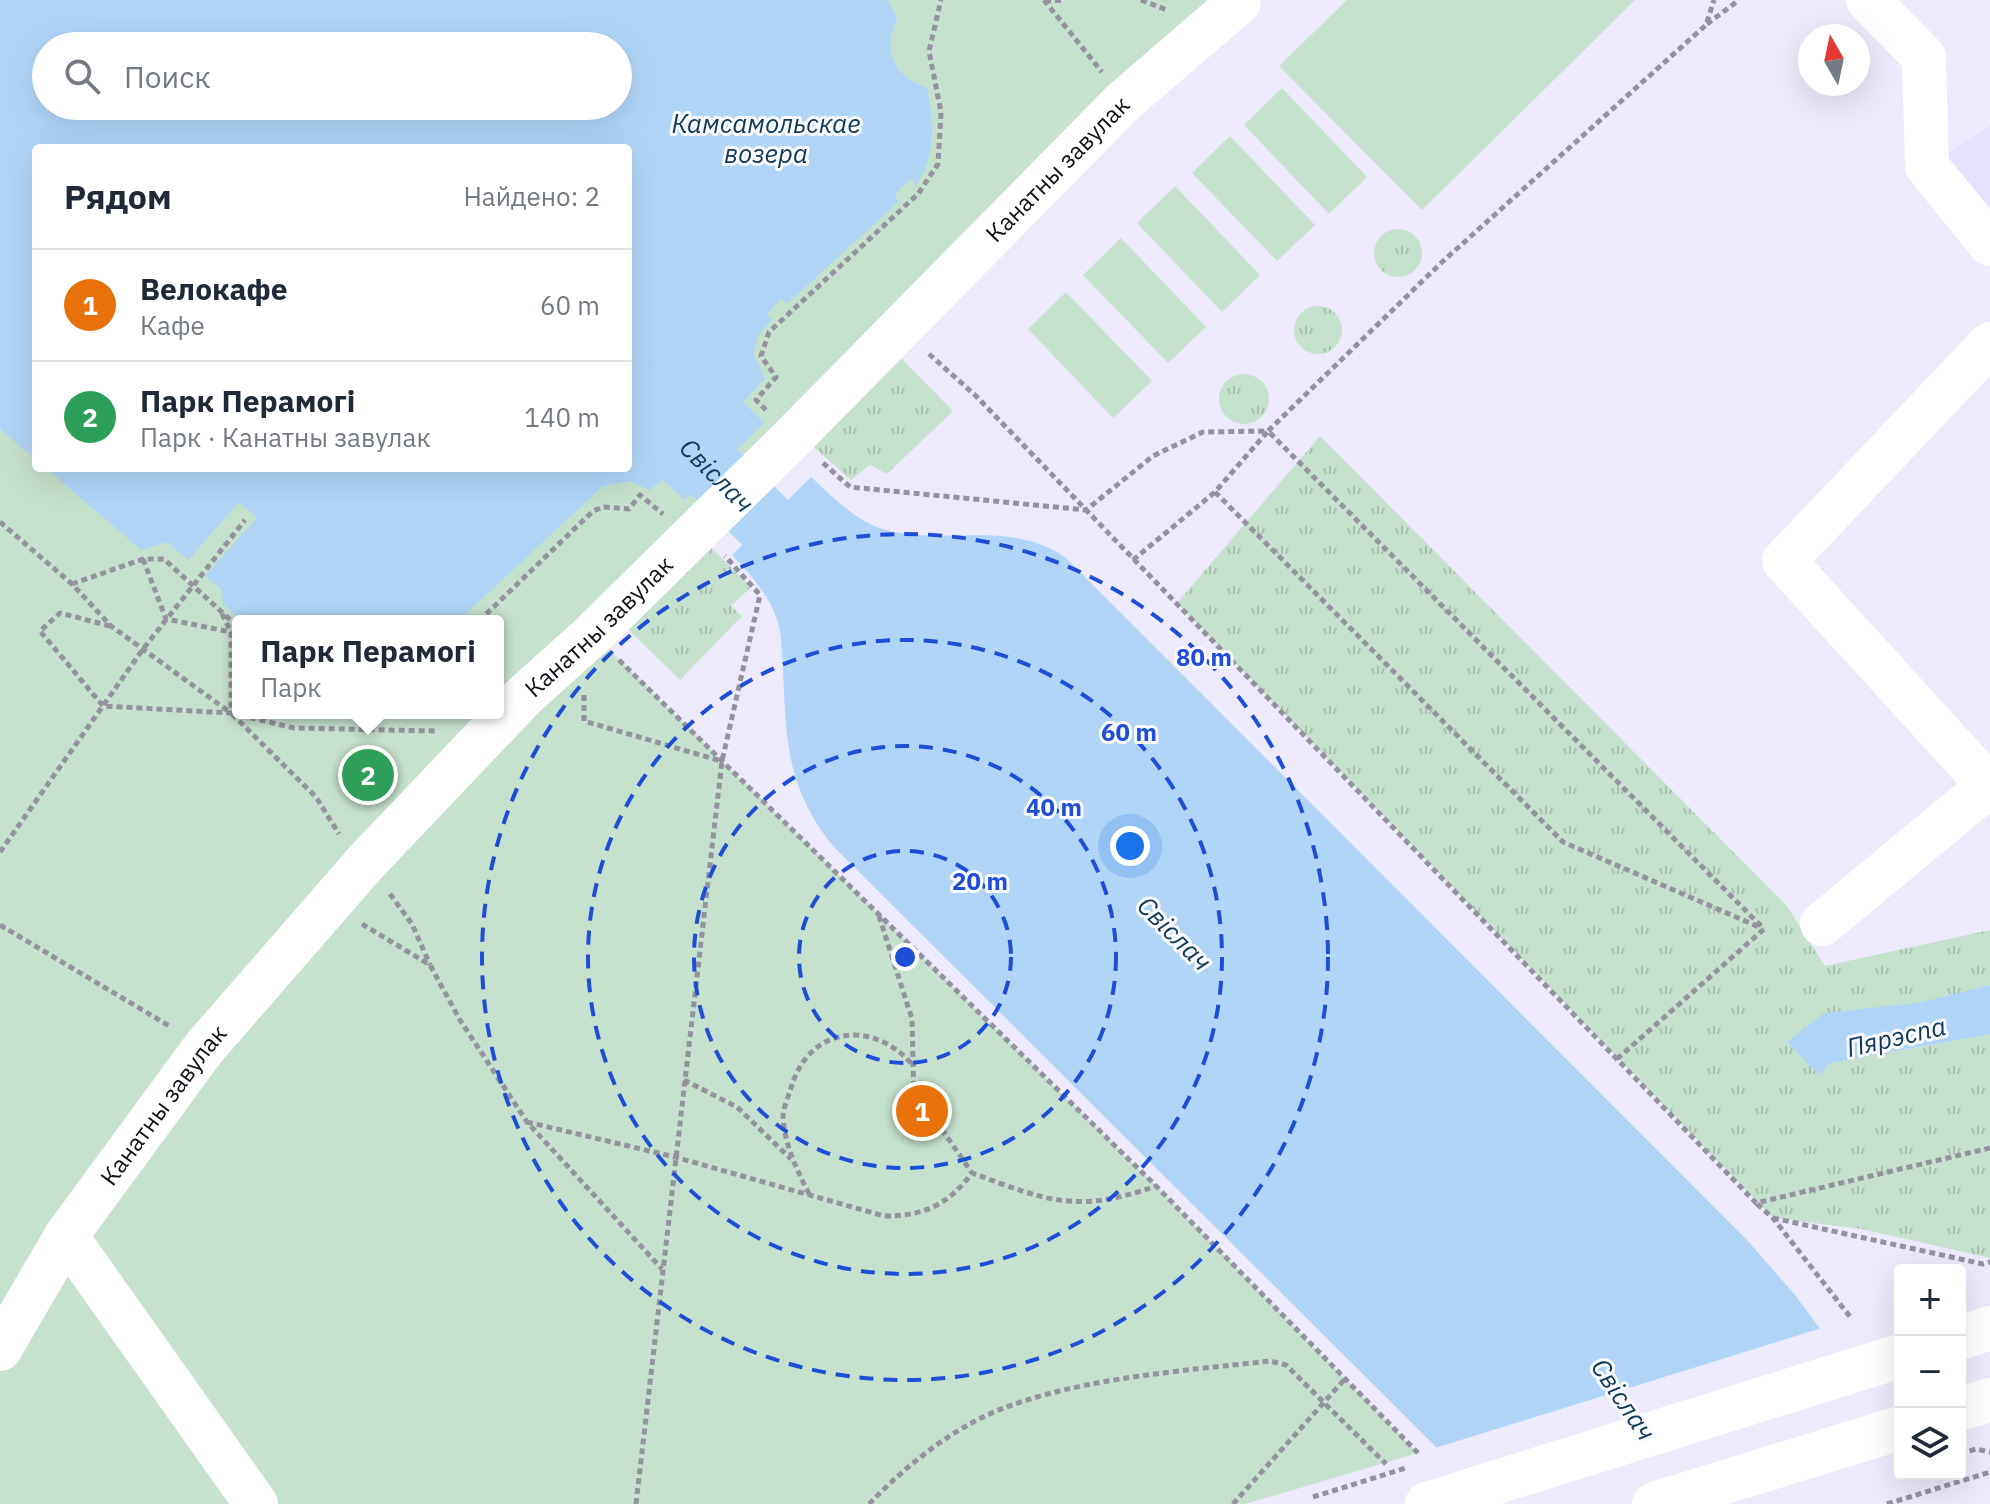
<!DOCTYPE html>
<html lang="ru">
<meta charset="utf-8">
<style>
body{margin:0;font-family:"IBM Plex Sans",sans-serif;background:#f6f6f7;color:#1f2937}
.controls{position:absolute;right:24px;bottom:24px;display:grid;overflow:hidden;border-radius:8px;box-shadow:0 8px 32px #0002}
.controls button{width:72px;height:72px;display:grid;place-items:center;padding:0;border:0;border-bottom:2px solid #e0e1e3;background:#fff;color:#1f2937;font:40px sans-serif}
.compass{position:absolute;left:1798px;top:24px;width:72px;height:72px;border-radius:50%;background:#fff;box-shadow:0 8px 32px #0002;rotate:351deg}
.you{position:absolute;left:1130px;top:846px;width:28px;height:28px;margin:-20px;border:6px solid #fff;border-radius:50%;background:#1a73e8;box-shadow:0 0 0 12px #1a73e833}
.badge{display:grid;place-items:center;width:52px;height:52px;border-radius:50%;background:#d93025;color:#fff;font-size:26px;font-weight:700}
.pin{position:absolute;translate:-50% -50%;border:4px solid #fff;box-shadow:0 2px 8px #0006}
.popup{position:absolute;left:232px;top:615px;width:272px;height:104px;box-sizing:border-box;display:grid;place-content:center;border-radius:8px;background:#fff;filter:drop-shadow(0 2px 6px #0005);font-size:26px;white-space:nowrap;color:#747a83}
.popup b{font-size:30px;color:#1f2937}
.popup::after{content:'';position:absolute;left:50%;top:100%;margin-left:-16px;border:16px solid transparent;border-top-color:#fff}
.list{margin:0;padding:0;list-style:none}
h2{display:flex;justify-content:space-between;align-items:center;height:104px;margin:0;padding:0 32px;font-size:34px}
h2 small{font-size:26px;font-weight:400;color:#747a83}
.list li{display:grid;grid-template-columns:52px 1fr auto;gap:24px;align-items:center;box-sizing:border-box;height:112px;padding:0 32px;border-top:2px solid #e0e1e3}
.list b{display:block;font-size:30px;white-space:nowrap}
.list p{margin:0;font-size:26px;white-space:nowrap;color:#747a83}
.list em{font-size:26px;font-style:normal;color:#747a83}
.icon{flex:none;width:44px;height:44px;fill:none;stroke:currentColor;stroke-width:2;stroke-linecap:round;stroke-linejoin:round}
.map{position:relative;flex:none;width:1990px;height:1504px;overflow:hidden}
.search{position:absolute;background:#fff;box-shadow:0 8px 32px #0002;left:32px;top:32px;width:600px;height:88px;display:flex;align-items:center;gap:20px;box-sizing:border-box;padding:0 28px;border-radius:44px;color:#747a83;font-size:30px}
.panel{position:absolute;background:#fff;box-shadow:0 8px 32px #0002;left:32px;top:144px;width:600px;height:328px;border-radius:8px}
.map>svg:first-child{display:block}
.built{fill:#e7e1fd}
.grass{fill:url(#grass-tufts)}
.park{fill:#c6e1cd;fill-rule:evenodd}
.water{fill:#b0d5f7;fill-rule:evenodd}
.pier{fill:#edeafb}
.lines{fill:none;stroke-linecap:round;stroke-linejoin:round}
.river{stroke:#b0d5f7;stroke-width:64}
.path{stroke:#9592a0;stroke-width:5;stroke-dasharray:6 4;stroke-linecap:butt}
.minor{stroke:#fff;stroke-width:44}
.major{stroke:#fff;stroke-width:44}
.ring{fill:none;stroke:#1d4ed8;stroke-width:4;stroke-dasharray:14 10}
.labels{text-anchor:middle;dominant-baseline:central;stroke-width:6;stroke-linejoin:round;paint-order:stroke}
.street-label{font-size:24px;fill:#110f18;stroke:#faf9fe}
.water-label{font-size:26px;font-style:italic;fill:#103859;stroke:#faf9fe}
.centre{fill:#1d4ed8;stroke:#faf9fe;stroke-width:4}
.ring-label{font-size:24px;text-anchor:middle;font-weight:bold;fill:#1d4ed8;stroke:#faf9fe;stroke-width:6;stroke-linejoin:round;paint-order:stroke}
</style>
<div class="map">
<svg width="1990" height="1504" viewBox="0 0 1990 1504">
<defs>
<pattern id="grass-tufts" width="24" height="20" patternUnits="userSpaceOnUse" patternTransform="scale(2)"><rect width="24" height="20" fill="#c6e1cd"/><path d="M3 7l-1-3M5 7V3M7 7l1-3M15 17l-1-3M17 17v-4M19 17l1-3" fill="none" stroke="#a9c0af"/></pattern>
</defs>
<rect width="100%" height="100%" fill="#edeafb"/>
<!-- built -->
<path class="built" d="M1990,126V244L1927,166Z"/>
<!-- grass -->
<path class="grass" d="M1374 253a24 24 0 1 1 48 0a24 24 0 1 1-48 0Z
M1294 330a24 24 0 1 1 48 0a24 24 0 1 1-48 0Z
M895,352L953,411L887,474L870,465L851,480L807,441Z
M1219 399a25 25 0 1 1 50 0a25 25 0 1 1-50 0Z
M1320,436L1787,906L1825,966L1990,930V985L1787,1042L1819,1074L1830,1063L1990,1034V1258L1862,1229L1773,1218L1177,603Z
M707,544L751,587L731,606L742,616L680,680L626,627Z"/>
<!-- park -->
<path class="park" d="M0,0H1206L1216,8L593,634L1156,1186L1418,1453L1245,1504H0ZM46,46H618V106H46ZM36,148H628V468H36ZM238,621H498V713H238Z
M1347,0H1635L1422,210L1279,66Z
M1282,88L1367,177L1329,214L1244,125Z
M1230,136L1315,225L1277,261L1192,173Z
M1175,186L1260,275L1222,312L1137,223Z
M1121,238L1206,327L1168,363L1083,275Z
M1066,292L1152,381L1113,418L1028,329Z"/>
<!-- water -->
<path class="water" d="M0,0H888L897,18C882,50 893,76 927,88C934,122 936,156 916,185L910,179L894,195L899,201L787,304L781,299L766,315L772,320L759,334L753,353L765,378L743,402L764,423L685,500L663,480L650,490L630,481L602,487L458,621H241L223,604L222,590L205,576L257,518L239,502L188,560L167,542L141,550L46,468H628V148H36V460L0,429ZM46,46H618V106H46Z
M811,477C833,497 856,522 886,530C947,546 1011,519 1066,558L1747,1240L1795,1295L1838,1353L1457,1468L833,846C775,774 789,715 780,630C772,597 754,579 732,555Z
M1990,985V1034L1830,1063L1819,1075L1787,1042L1824,1013L1918,1003Z"/>
<!-- pier -->
<path class="pier" d="M1825,1327L1874,1409L1897,1464L1908,1504H1484L1432,1449Z"/>
<g class="lines">
<!-- river -->
<path class="river" id="s1" d="M628,386L828,585"/>
<!-- path -->
<path class="path" d="M1044,0L1102,72
M1141,0L1167,10
M1045,1L1064,0
M1707,24L1739,0
M929,354L975,395L1756,1203L1990,1148
M766,410L756,400L776,377L761,356L769,332L918,194L938,164L941,112L929,51L941,0
M823,463L850,487L1086,510L1153,456L1203,432L1268,431L1441,263L1706,25L1714,0
M1215,492L1563,842L1759,927
M0,522L72,584L111,626L231,713L294,728L435,731
M143,559L166,619L231,632
M1133,560L1215,492L1268,431L1764,929
M72,584L143,559H164L238,627
M479,621L593,511L604,507L629,509L640,495L663,514
M110,626L60,613L40,631L103,706L231,713V632L220,610
M619,660L1156,1186L1418,1453
M584,695V721L721,761
M232,714L316,797L339,834
M0,852L143,649L245,520
M390,894L412,924L430,965
M879,916L912,1019L914,1100L934,1118L972,1173
M362,924L430,965L460,1020L527,1122L662,1269
M0,925L171,1027
M1617,1059L1764,929
M684,1080L737,1107L791,1159
M527,1122L675,1157L884,1216C924,1216 948,1205 972,1173C1048,1201 1077,1214 1156,1186
M809,1194C797,1170 785,1146 783,1118C783,1109 788,1097 791,1088C808,1028 870,1018 911,1063
M1757,1204L1773,1218L1851,1318
M1773,1218L1983,1264L1990,1262
M1960,1454L1976,1449L1990,1452
M1313,1497L1406,1468
M636,1504L722,761L760,595L725,556
M869,1504C901,1471 939,1439 981,1418C1061,1379 1182,1371 1270,1361L1286,1365L1386,1464
M1233,1504L1344,1380
M1887,1504L1990,1472"/>
<!-- minor -->
<g class="minor">
<path d="M1868,0L1924,57L1927,166L1990,244"/>
<path d="M1989,786L1784,561L1990,344"/>
<path d="M1822,924L1990,785"/>
<path d="M66,1236L256,1504"/>
<path id="s2" d="M0,1349L66,1236L204,1048L366,862L524,696L593,634L793,437L1123,102L1239,2"/>
</g>
<!-- major -->
<path class="major" d="M1960,1338L1990,1328
M1960,1409L1990,1400
M1427,1504L1900,1356
M1654,1504L1900,1428"/>
</g>
<!-- distance rings -->
<g class="ring">
<circle cx="905" cy="957" r="106"/>
<circle cx="905" cy="957" r="211"/>
<circle cx="905" cy="957" r="317"/>
<circle cx="905" cy="957" r="423"/>
</g>
<g class="labels">
<!-- street labels -->
<g class="street-label">
<text stroke="none"><textPath href="#s2" startOffset="1590">Канатны завулак</textPath></text>
<text stroke="none"><textPath href="#s2" startOffset="942">Канатны завулак</textPath></text>
<text stroke="none"><textPath href="#s2" startOffset="294">Канатны завулак</textPath></text>
</g>
<!-- water labels -->
<g class="water-label">
<text x="766" y="123">Камсамольскае<tspan x="766" dy="30">возера</tspan></text>
<text stroke="none"><textPath href="#s1" startOffset="126">Свіслач</textPath></text>
<text transform="translate(1175 933) rotate(45)">Свіслач</text>
<text transform="translate(1896 1036) rotate(-13)">Пярэспа</text>
<text transform="translate(1624 1399) rotate(56)">Свіслач</text>
</g>
</g>
<circle cx="905" cy="957" r="12" class="centre"/>
<g class="ring-label">
<text x="1204" y="666">80 m</text>
<text x="1129" y="741">60 m</text>
<text x="1054" y="816">40 m</text>
<text x="980" y="890">20 m</text>
</g>
</svg>
<div class="controls">
<button>+</button>
<button>−</button>
<button><svg class="icon" aria-label="layers" viewBox="0 0 24 24"><path d="M12 4l9 5-9 5-9-5zM3 14l9 5 9-5"/></svg></button>
</div>
<svg class="compass" viewBox="-18 -18 36 36"><path d="M0-13l5 13h-10z" fill="#e53935"/><path d="M0 13l5-13h-10z" fill="#747a83"/></svg>
<div class="you"></div>
<div class="pin badge" style="left:922px;top:1111px;background:#e8710a">1</div>
<div class="pin badge" style="left:368px;top:775px;background:#2e9e5b">2</div>
<div class="popup"><b>Парк Перамогі</b>Парк</div>
<div class="search"><svg class="icon" aria-label="search" viewBox="0 0 24 24"><circle cx="10" cy="10" r="6"/><path d="M15 15l6 6"/></svg>Поиск</div>
<section class="panel">
<h2>Рядом<small>Найдено: 2</small></h2>
<ul class="list">
<li><span class="badge" style="background:#e8710a">1</span><div><b>Велокафе</b><p>Кафе</p></div><em>60 m</em></li>
<li><span class="badge" style="background:#2e9e5b">2</span><div><b>Парк Перамогі</b><p>Парк · Канатны завулак</p></div><em>140 m</em></li>
</ul>
</section>
</div>
